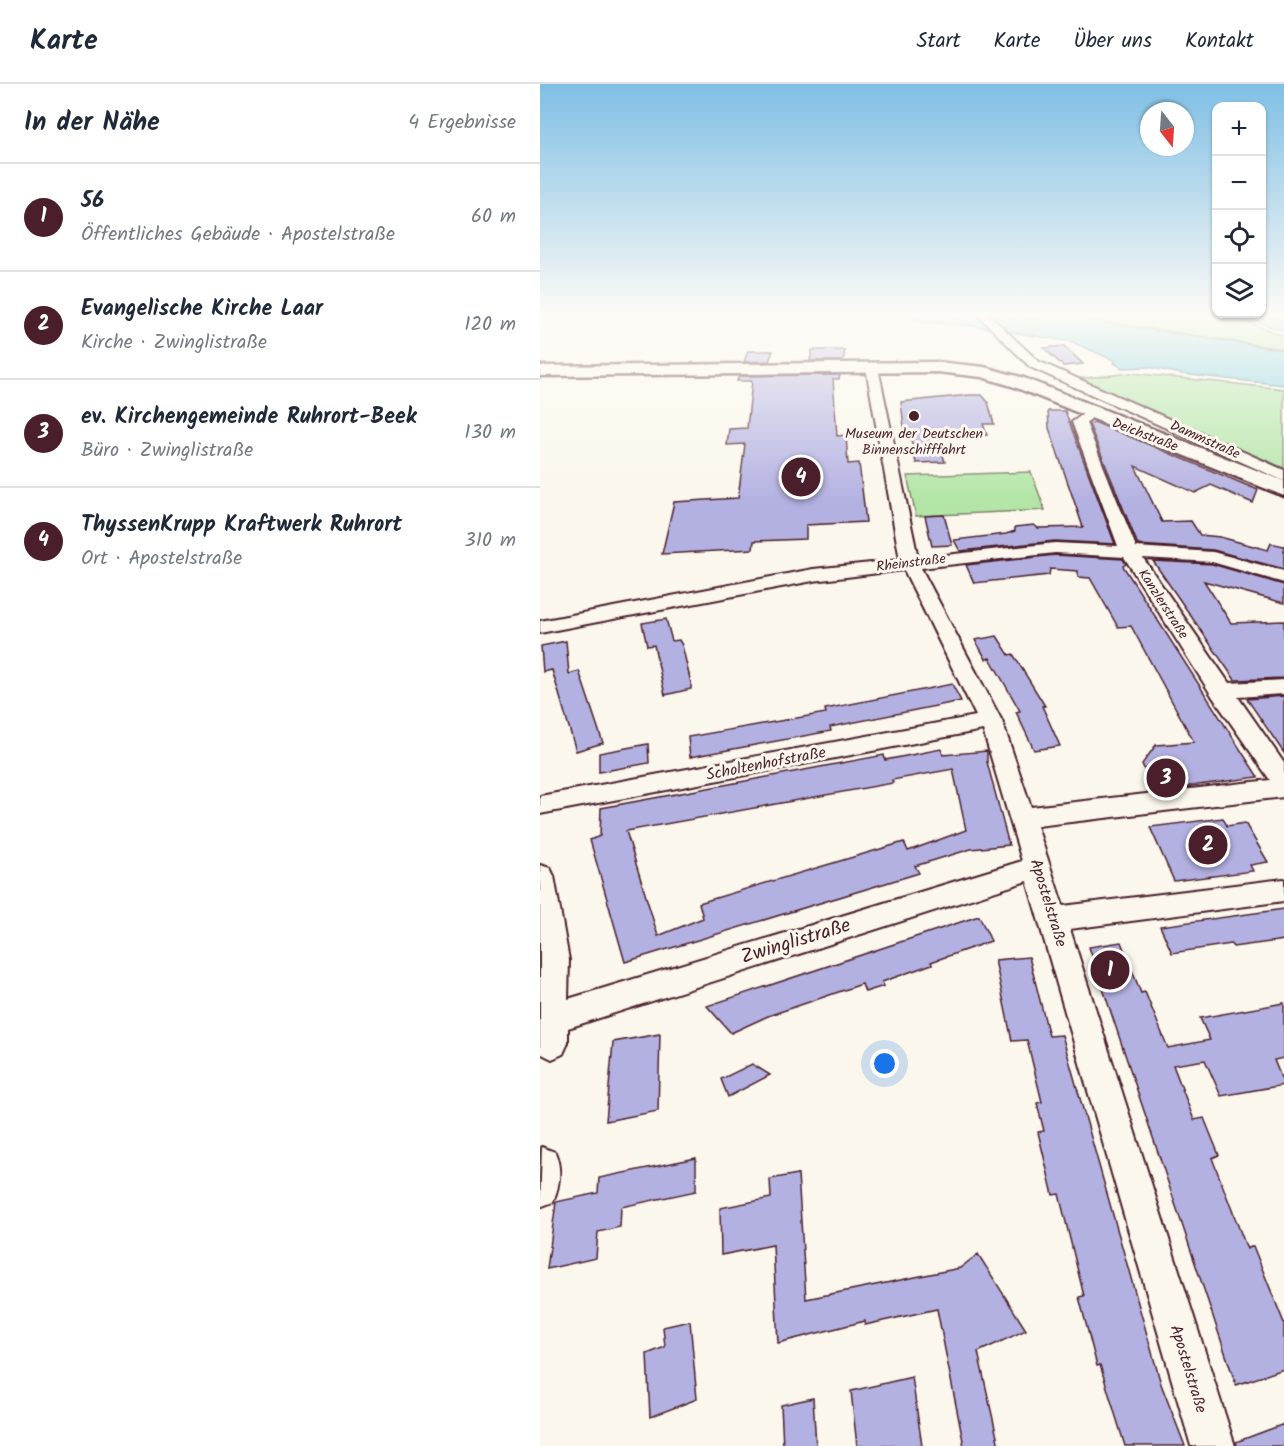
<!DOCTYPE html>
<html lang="de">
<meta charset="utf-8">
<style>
body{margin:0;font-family:Kalam,sans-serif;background:#f2f2f3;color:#1f2937}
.controls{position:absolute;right:18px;top:18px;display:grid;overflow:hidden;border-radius:12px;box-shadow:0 2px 4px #0004}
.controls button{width:54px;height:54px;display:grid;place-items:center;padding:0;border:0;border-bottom:2px solid #e0e1e3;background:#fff;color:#1f2937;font:30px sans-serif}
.compass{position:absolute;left:600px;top:18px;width:54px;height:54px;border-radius:50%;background:#fff;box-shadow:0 2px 4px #0004;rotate:163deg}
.you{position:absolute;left:345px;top:980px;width:21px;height:21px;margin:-15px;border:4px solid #fff;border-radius:50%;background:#1a73e8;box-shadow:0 0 0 9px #1a73e833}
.badge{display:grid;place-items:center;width:39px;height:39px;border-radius:50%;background:#4a1f2b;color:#fff;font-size:20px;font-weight:700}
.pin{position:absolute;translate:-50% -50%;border:3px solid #fff;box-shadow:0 2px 6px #0006}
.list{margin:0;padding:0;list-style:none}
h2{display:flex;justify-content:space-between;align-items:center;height:78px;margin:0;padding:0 24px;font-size:26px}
h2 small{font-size:20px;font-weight:400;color:#747a83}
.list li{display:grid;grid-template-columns:39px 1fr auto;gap:18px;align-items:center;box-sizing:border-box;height:108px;padding:0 24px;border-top:2px solid #e0e1e3}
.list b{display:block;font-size:22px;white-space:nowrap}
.list p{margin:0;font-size:20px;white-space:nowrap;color:#747a83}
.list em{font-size:20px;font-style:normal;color:#747a83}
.icon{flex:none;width:33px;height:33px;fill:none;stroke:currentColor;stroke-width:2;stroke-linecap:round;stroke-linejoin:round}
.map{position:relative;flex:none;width:744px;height:1362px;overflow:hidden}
header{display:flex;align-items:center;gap:36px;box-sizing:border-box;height:84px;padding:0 30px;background:#fff;border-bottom:2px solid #e0e1e3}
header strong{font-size:28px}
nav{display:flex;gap:33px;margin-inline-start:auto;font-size:21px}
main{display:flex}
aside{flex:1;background:#fff}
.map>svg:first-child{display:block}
.green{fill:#b2e5a6;stroke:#7e8268;stroke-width:1.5}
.water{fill:#82cfe0;stroke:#6c8998;stroke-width:1.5}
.building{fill:#b3b1e2;stroke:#4a1f2b;stroke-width:1.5;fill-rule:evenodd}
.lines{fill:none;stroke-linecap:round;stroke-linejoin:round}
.street-casing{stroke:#4a1f2b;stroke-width:4}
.secondary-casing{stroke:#4a1f2b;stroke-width:5}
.street{fill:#fbf7ec;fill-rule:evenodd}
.secondary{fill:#fbf7ec;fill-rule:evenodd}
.poi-dot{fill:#4a1f2b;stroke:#fbf7ec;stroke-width:2}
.labels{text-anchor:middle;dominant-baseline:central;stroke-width:6;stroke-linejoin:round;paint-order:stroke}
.far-poi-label{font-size:14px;fill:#4a1f2b;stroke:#fbf7ec}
.far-street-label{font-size:14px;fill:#4a1f2b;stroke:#fbf7ec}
.street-label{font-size:16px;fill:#4a1f2b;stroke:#fbf7ec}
.near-street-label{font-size:20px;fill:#4a1f2b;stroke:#fbf7ec}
</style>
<header>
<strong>Karte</strong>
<nav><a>Start</a><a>Karte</a><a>Über uns</a><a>Kontakt</a></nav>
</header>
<main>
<aside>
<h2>In der Nähe<small>4 Ergebnisse</small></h2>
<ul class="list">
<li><span class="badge">1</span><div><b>56</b><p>Öffentliches Gebäude · Apostelstraße</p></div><em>60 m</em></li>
<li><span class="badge">2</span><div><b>Evangelische Kirche Laar</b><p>Kirche · Zwinglistraße</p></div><em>120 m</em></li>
<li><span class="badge">3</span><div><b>ev. Kirchengemeinde Ruhrort-Beek</b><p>Büro · Zwinglistraße</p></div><em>130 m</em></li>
<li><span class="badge">4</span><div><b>ThyssenKrupp Kraftwerk Ruhrort</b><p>Ort · Apostelstraße</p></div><em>310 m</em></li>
</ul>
</aside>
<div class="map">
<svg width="744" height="1362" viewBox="0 0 744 1362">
<rect width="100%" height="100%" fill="#fbf7ec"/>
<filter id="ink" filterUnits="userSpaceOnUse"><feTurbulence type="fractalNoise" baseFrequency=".0167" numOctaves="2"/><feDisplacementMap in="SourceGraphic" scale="12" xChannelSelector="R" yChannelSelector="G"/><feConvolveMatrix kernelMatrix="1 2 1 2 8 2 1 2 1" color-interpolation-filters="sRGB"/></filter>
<g filter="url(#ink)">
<!-- green -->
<path class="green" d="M509,229L686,230L744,252V265Z
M591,289L744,305V384L537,295Z
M491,388L505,426L376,432L367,392Z"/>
<!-- water -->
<path class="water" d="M363,229H500L744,266V301L641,290L608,283L582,284L574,279L576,277L532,258L434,242L384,238Z
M744,229V247L694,230Z"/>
<!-- building -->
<path class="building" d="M524,262L543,280L523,282L504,264Z
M272,266H305L303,277H270Z
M208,267H233L229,277L204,278Z
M300,291L299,295H293L297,352L306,351L308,380L319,379L326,438L266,441V455L214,457L213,465L122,470L134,418L198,414L205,360L187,361L189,345L207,344L212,297H197L199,292Z
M430,311H442L448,318L454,340H443L447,351L398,354L405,378L376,379L369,345L364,343L361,318Z
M508,327H525L575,460L515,457L420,467L414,456L466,450L475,447V443L494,441L498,444L543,443L509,344Z
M554,338L718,406L713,419L671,401L655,409L595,382L622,438L651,437L660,451L680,453L728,466L731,459L744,462V485L673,466L598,461L549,340Z
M404,431L412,461L392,462L385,432Z
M515,471L583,475L586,480L583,482L718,693L614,707L602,680L616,661L654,658L591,542L578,543L550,494L538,493V487L510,485L509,491L434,499L426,481Z
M613,477L672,480L744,501V519L664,497L691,539L744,537V594L695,596Z
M126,535L132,557L139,556L142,561L151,599V605L125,611L114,561L107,562L102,539Z
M457,552L469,571L473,570L505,622H502L520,662L494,666L476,628L480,627L450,574L446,575L435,556Z
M26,557L29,590L39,587L63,659L36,667L12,586L3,588L1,562Z
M412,600L421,617L290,643L291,647L150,673L148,653L286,629L285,625Z
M744,612V669L707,615Z
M108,660L109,679L59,688V669Z
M401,665L403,671L447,667V678L469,761L431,765L375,782L379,789L85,878L50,756L60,752L61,724L344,671L345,676ZM413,685L426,746L368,767L364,758L159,819L163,834L118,852L86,747L353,699L352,696Z
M683,734L687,742L705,739L728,778L710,781L713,787L634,797L610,743Z
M744,825V856L693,863L691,860L632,869L620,842Z
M439,832L451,857L391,878L392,880L342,898L344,902L325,908L322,900L228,932L191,949L167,922Z
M581,858L601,909L605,908L628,964L670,956L660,934L744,919V974L734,976L744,1001L681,1012L665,976L633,981L654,1036L664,1034L679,1071L672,1074L707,1165L713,1162L744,1239V1285L696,1301L549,863Z
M489,873L509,952L522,951L621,1300L645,1362H585L560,1281L557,1282L539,1213L544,1212L519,1110L513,1111L498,1048L504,1047L497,1019L502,1018L487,956L472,957L455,876Z
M120,950L118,1027L66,1037L73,958Z
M212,980L230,991L188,1013L181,995Z
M156,1074V1107L81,1123L80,1143L58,1148L56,1174L7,1185L16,1118L58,1109L59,1094Z
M258,1090L266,1215L420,1184L438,1170L486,1246L438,1268L459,1362H424L397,1225L325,1241V1237L238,1259L233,1161L181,1171L180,1124L231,1114L230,1095Z
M150,1237L157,1315L110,1333L107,1270L125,1263L123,1243Z
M372,1293L382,1362H317L311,1307Z
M273,1314L276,1362H243L241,1321Z
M744,1340V1362H697L696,1358Z"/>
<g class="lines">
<defs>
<path id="street" d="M436,229H447L498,277L744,386V397L490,283Z
M332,280L338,284L378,474L515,459L578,462L532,338L550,325L557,329L546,339L596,463L673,468L744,487V499L672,478L603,474L689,599L744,596V610L698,613L744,679V713L497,742L523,822L744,795V817L530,845L695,1362H651L487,797L28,944V959L23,970L12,975L0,969V781L10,784L14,792L29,876L28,915L482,777L443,646L0,730V712L436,632L364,486L273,497L0,549V537L273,485L360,476L326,284ZM515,469L584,473L672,612L730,696L491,723L462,637L381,484Z
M2,1063L15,1068C22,1085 20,1101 13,1118L0,1123Z"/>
<path id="secondary" d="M397,278L444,283L484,294L744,397V412L472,302L442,293L397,288L0,292V282Z"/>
</defs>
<!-- street casing -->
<use href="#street" class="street-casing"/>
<!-- secondary casing -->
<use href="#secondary" class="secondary-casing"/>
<!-- street -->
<use href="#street" class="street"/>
<!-- secondary -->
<use href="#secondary" class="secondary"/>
</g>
</g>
<!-- sky -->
<linearGradient id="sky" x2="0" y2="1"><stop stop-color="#7fbfe5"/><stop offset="0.55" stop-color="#fdfbf6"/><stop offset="1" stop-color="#fdfbf6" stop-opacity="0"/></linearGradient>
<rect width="744" height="419" fill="url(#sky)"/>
<!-- markers -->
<circle class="poi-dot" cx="374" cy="332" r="6"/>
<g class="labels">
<!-- far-poi labels -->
<g class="far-poi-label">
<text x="374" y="350">Museum der Deutschen<tspan x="374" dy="16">Binnenschifffahrt</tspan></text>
</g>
<!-- far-street labels -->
<g class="far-street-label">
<text transform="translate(605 351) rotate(21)">Deichstraße</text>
<text transform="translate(665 356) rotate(24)">Dammstraße</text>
<text transform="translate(371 479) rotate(-7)">Rheinstraße</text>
<text transform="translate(623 520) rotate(57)">Kanzlerstraße</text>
</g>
<!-- street labels -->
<g class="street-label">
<text transform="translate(226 680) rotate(-11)">Scholtenhofstraße</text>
<text transform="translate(508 819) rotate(73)">Apostelstraße</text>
<text transform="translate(648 1285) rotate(73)">Apostelstraße</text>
</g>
<!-- near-street labels -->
<g class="near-street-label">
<text transform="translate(256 858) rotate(-17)">Zwinglistraße</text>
</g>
</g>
</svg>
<div class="controls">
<button>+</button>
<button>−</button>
<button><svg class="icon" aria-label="locate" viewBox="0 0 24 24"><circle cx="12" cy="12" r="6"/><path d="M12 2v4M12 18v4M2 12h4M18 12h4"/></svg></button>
<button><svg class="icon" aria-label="layers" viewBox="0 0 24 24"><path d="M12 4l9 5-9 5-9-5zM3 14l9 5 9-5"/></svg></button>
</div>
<svg class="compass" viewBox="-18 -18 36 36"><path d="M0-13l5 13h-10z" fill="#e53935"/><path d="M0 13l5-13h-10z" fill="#747a83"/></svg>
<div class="you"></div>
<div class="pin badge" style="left:570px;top:886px">1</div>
<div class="pin badge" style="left:668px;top:761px">2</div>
<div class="pin badge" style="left:626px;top:694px">3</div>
<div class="pin badge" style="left:261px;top:393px">4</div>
</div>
</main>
